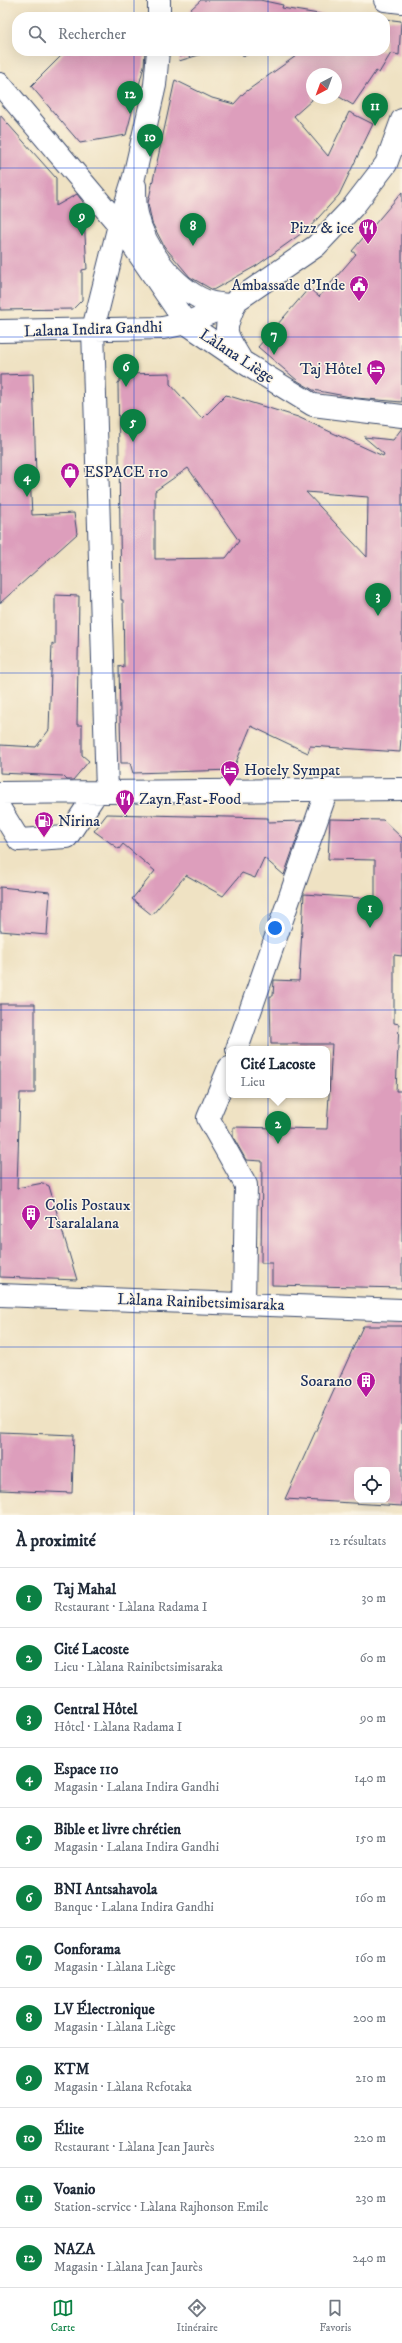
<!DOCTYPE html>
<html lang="fr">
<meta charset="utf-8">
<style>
body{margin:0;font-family:"IM FELL DW Pica",serif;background:#f2f2f3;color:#1f2937}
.controls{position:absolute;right:12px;bottom:12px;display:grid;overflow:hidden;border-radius:8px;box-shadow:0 4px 16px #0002}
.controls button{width:36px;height:36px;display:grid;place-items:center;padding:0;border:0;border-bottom:1px solid #e0e1e3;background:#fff;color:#1f2937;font:20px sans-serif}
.compass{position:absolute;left:306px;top:68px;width:36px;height:36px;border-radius:50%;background:#fff;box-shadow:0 4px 16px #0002;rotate:221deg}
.you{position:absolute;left:275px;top:928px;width:14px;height:14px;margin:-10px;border:3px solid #fff;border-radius:50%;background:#1a73e8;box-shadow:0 0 0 6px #1a73e833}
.badge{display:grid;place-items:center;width:26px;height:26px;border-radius:50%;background:#0b8043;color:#fff;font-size:13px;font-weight:700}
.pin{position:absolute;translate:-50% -33px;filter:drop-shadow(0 1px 2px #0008)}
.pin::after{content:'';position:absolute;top:21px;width:14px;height:12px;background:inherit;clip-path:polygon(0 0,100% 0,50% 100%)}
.popup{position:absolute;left:226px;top:1046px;width:104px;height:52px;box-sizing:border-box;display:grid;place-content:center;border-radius:8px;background:#fff;filter:drop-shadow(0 1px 3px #0005);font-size:13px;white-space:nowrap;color:#747a83}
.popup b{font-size:15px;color:#1f2937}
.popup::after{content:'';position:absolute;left:50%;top:100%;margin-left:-8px;border:8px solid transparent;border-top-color:#fff}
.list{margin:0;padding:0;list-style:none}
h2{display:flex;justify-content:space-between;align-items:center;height:52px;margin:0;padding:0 16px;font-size:17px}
h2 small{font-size:13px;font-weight:400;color:#747a83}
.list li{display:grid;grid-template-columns:26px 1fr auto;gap:12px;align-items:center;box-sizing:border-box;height:60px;padding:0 16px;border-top:1px solid #e0e1e3}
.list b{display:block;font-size:15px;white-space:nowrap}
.list p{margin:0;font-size:13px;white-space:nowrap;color:#747a83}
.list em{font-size:13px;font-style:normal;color:#747a83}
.icon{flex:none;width:22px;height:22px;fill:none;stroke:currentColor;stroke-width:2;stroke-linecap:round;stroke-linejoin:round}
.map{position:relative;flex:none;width:402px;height:1515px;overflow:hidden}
.search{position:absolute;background:#fff;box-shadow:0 4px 16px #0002;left:12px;right:12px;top:12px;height:44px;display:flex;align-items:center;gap:10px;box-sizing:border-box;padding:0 14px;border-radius:16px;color:#747a83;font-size:15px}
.sheet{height:772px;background:#fff}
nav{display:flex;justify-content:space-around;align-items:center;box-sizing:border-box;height:56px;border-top:1px solid #e0e1e3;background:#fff;font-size:11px;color:#747a83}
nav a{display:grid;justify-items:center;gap:2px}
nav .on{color:#0b8043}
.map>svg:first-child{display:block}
.building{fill:#dd9ebc;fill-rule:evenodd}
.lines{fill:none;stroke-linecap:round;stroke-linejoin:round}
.minor-casing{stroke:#3b4a6d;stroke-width:24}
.minor{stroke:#fff;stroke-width:22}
.grid{fill:none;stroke:#1d4ed8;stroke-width:1;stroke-opacity:0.55}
.labels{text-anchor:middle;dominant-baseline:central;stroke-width:3;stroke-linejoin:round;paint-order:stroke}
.poi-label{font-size:16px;fill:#1b2f5e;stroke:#fcf5e5;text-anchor:start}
.street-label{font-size:16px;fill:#1b2f5e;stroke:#fcf5e5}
</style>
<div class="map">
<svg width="402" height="1515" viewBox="0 0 402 1515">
<rect width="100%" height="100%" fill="#fcf5e5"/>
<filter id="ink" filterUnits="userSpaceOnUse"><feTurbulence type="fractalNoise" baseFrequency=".025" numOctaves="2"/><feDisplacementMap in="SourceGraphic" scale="8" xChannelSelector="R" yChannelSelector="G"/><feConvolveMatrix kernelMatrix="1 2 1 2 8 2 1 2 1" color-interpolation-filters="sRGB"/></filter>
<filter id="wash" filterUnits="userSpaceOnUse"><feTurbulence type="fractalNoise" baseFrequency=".012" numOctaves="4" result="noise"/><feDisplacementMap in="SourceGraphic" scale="16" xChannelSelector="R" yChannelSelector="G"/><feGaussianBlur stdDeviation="0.9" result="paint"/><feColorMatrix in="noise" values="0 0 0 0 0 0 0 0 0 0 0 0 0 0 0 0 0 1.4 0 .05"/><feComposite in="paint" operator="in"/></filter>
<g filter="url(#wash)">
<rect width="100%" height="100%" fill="#efe2c3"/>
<g id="blocks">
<!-- building -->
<path class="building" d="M201,0H260L283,5L282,8L337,17H189L191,9Z
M385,19L401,21L399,55L391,53L379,73L376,71L353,105L336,95V74H312V100L294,116L328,156L349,112L373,124L339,195L309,228L256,266L213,290L190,277L164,246L152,223L148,203L175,80L212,98L234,104L244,93L303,51H385Z
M66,51H145L144,66L126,135L80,143L31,86Z
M181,51H212L179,61Z
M242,51H259L243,56Z
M0,115L56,178V206L77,194L83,202L87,269L82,270V300L73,309L0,310Z
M402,192V402L356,398L313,390L298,381L258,347L309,288L319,297L356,254L352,251Z
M170,373V384L202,419L226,395L298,417L383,456L384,454L364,437L393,440L402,428V723L400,752L310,746L308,753L251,726L233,770L133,773L130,763H121L119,666L124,668L123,600H121L118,383L125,374ZM188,468L239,541L226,558L155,559V491ZM306,492L368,497L367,557Z
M33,374L36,476L30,477L32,515L74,513L77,534L0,603V375Z
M55,595L79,596L77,725H82V755L89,761L73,780H67L63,776L0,773V745L36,747L49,730L52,643L55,645Z
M107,814L268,818V822L303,821L284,875L264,858L255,878L242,873L223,896L186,875L152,915L132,899L155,871L123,844L119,849L94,831Z
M330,819L383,820L402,838V956L394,955V1023L399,1024L396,1091H402V1288L272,1285V1263H261L262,1161L246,1160L233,1137V1127L327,1129L332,1044H271L270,996H273L274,980L299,981L304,894L375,899V860L328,859Z
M0,887L50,892L47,935L0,931Z
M0,1004H35V1093H20L17,1188L43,1183L49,1186L77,1280L0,1277Z
M363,1326H402V1506L285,1499ZM357,1470H387V1500H357Z
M0,1432L74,1435L72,1493L0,1490Z"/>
</g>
</g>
<g filter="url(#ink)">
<use href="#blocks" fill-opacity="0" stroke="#3b4a6d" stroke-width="1"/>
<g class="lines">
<defs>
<path id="minor" d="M159,0V17
M385,0L402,2
M0,84L119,225L186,323L243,362L313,405L402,416
M135,186C135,195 135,205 137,214C144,248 173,287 206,301C213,304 222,304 230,305
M237,299C224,330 222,329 240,358
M0,331L163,328L186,323L230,305L316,246L353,207L386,164L402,120
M107,791L93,329L119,225L134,177L155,85L158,51
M0,793L402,789
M0,809L19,840L67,837L97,792
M237,1049L327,790
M229,1068L208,1118L246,1185L244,1304
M0,1295L402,1310"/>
</defs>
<!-- minor casing -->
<use href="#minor" class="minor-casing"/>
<!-- minor -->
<use href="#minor" class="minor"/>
</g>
</g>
<!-- grid -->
<path class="grid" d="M134,0V17M268,0V17M134,51V1515M268,51V1515M0,168H402M0,337H402M0,505H402M0,673H402M0,842H402M0,1010H402M0,1178H402M0,1347H402"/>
<!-- icons -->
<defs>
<symbol id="restaurant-pin" viewBox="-11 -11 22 30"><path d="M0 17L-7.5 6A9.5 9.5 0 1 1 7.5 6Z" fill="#b5179e" stroke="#fcf5e5"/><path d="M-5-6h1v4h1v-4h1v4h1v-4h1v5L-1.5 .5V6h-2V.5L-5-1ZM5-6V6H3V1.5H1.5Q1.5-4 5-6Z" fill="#fff"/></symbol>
<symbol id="civic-pin" viewBox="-11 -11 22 30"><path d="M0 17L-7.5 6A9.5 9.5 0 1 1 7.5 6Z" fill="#b5179e" stroke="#fcf5e5"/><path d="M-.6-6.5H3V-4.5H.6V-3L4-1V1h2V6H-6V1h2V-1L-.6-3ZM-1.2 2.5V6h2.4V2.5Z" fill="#fff"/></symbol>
<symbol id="hotel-pin" viewBox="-11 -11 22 30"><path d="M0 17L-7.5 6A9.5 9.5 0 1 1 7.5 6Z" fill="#b5179e" stroke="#fcf5e5"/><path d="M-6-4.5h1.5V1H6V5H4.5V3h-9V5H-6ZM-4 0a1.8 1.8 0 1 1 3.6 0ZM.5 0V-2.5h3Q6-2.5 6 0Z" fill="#fff"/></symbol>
<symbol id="shop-pin" viewBox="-11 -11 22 30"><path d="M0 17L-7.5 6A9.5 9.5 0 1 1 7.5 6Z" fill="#b5179e" stroke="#fcf5e5"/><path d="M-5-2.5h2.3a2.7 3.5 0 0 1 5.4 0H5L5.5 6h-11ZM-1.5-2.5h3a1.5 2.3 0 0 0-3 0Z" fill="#fff"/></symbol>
<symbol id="fuel-pin" viewBox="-11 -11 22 30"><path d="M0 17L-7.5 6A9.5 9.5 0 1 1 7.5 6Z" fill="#b5179e" stroke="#fcf5e5"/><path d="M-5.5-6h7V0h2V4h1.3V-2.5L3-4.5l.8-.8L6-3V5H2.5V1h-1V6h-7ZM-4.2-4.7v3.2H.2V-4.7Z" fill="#fff"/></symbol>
<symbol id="building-pin" viewBox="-11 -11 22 30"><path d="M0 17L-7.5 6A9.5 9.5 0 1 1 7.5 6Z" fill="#b5179e" stroke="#fcf5e5"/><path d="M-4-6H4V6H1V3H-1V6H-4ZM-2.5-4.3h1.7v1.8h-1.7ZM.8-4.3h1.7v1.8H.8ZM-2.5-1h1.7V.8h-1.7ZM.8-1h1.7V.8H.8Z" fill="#fff"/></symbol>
</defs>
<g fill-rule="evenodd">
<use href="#restaurant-pin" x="357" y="217" width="22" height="30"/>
<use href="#civic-pin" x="348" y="274" width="22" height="30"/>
<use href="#hotel-pin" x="365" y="358" width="22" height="30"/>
<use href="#shop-pin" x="59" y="461" width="22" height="30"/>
<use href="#hotel-pin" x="219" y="759" width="22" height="30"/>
<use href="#restaurant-pin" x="114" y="788" width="22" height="30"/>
<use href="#fuel-pin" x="33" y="810" width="22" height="30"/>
<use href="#building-pin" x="20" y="1203" width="22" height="30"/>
<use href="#building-pin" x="355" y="1370" width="22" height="30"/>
</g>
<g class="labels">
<!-- poi labels -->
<g class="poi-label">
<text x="354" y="228" text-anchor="end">Pizz &amp; ice</text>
<text x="345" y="285" text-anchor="end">Ambassade d'Inde</text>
<text x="362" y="369" text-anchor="end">Taj Hôtel</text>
<text x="84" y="472">ESPACE 110</text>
<text x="244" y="770">Hotely Sympat</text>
<text x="139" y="799">Zayn Fast-Food</text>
<text x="58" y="821">Nirina</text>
<text x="45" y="1205">Colis Postaux<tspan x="45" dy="18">Tsaralalana</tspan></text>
<text x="352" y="1381" text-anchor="end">Soarano</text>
</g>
<!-- street labels -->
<g class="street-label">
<text transform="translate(93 329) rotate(-2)">Lalana Indira Gandhi</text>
<text transform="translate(237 356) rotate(33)">Làlana Liège</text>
<text transform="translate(201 1302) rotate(2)">Làlana Rainibetsimisaraka</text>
</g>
</g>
</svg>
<div class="controls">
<button><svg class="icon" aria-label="locate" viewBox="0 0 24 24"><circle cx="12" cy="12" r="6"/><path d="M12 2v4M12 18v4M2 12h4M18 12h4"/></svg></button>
</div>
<svg class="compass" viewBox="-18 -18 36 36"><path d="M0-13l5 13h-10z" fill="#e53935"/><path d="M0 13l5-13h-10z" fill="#747a83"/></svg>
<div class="you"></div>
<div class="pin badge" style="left:370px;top:928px">1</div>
<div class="pin badge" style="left:278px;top:1144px">2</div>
<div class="popup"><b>Cité Lacoste</b>Lieu</div>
<div class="pin badge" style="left:378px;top:616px">3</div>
<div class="pin badge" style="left:27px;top:497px">4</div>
<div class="pin badge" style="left:133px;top:442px">5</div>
<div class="pin badge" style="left:126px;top:387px">6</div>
<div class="pin badge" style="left:274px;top:355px">7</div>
<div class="pin badge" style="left:193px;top:246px">8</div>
<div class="pin badge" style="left:82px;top:236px">9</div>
<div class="pin badge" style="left:150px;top:157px">10</div>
<div class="pin badge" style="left:375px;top:126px">11</div>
<div class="pin badge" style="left:130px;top:114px">12</div>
<div class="search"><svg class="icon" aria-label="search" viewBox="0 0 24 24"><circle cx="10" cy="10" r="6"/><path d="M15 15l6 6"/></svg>Rechercher</div>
</div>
<section class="sheet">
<h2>À proximité<small>12 résultats</small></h2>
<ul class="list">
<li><span class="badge">1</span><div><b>Taj Mahal</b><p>Restaurant · Làlana Radama I</p></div><em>30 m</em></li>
<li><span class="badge">2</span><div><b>Cité Lacoste</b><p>Lieu · Làlana Rainibetsimisaraka</p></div><em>60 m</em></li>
<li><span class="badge">3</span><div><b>Central Hôtel</b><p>Hôtel · Làlana Radama I</p></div><em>90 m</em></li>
<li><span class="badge">4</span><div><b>Espace 110</b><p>Magasin · Lalana Indira Gandhi</p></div><em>140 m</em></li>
<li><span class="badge">5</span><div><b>Bible et livre chrétien</b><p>Magasin · Lalana Indira Gandhi</p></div><em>150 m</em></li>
<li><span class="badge">6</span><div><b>BNI Antsahavola</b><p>Banque · Lalana Indira Gandhi</p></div><em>160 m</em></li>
<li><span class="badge">7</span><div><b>Conforama</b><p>Magasin · Làlana Liège</p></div><em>160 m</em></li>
<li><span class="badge">8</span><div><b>LV Électronique</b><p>Magasin · Làlana Liège</p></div><em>200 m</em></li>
<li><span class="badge">9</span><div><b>KTM</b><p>Magasin · Làlana Refotaka</p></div><em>210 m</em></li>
<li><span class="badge">10</span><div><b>Élite</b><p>Restaurant · Làlana Jean Jaurès</p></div><em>220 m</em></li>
<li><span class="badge">11</span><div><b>Voanio</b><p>Station-service · Làlana Rajhonson Emile</p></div><em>230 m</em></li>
<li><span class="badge">12</span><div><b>NAZA</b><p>Magasin · Làlana Jean Jaurès</p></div><em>240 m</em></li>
</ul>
</section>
<nav>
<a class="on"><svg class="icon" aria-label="map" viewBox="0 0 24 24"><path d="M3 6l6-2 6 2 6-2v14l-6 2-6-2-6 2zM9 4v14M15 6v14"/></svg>Carte</a>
<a><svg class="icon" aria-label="directions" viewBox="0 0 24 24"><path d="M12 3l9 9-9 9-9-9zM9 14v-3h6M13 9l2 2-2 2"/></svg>Itinéraire</a>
<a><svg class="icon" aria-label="saved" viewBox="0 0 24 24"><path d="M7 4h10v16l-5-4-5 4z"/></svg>Favoris</a>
</nav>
